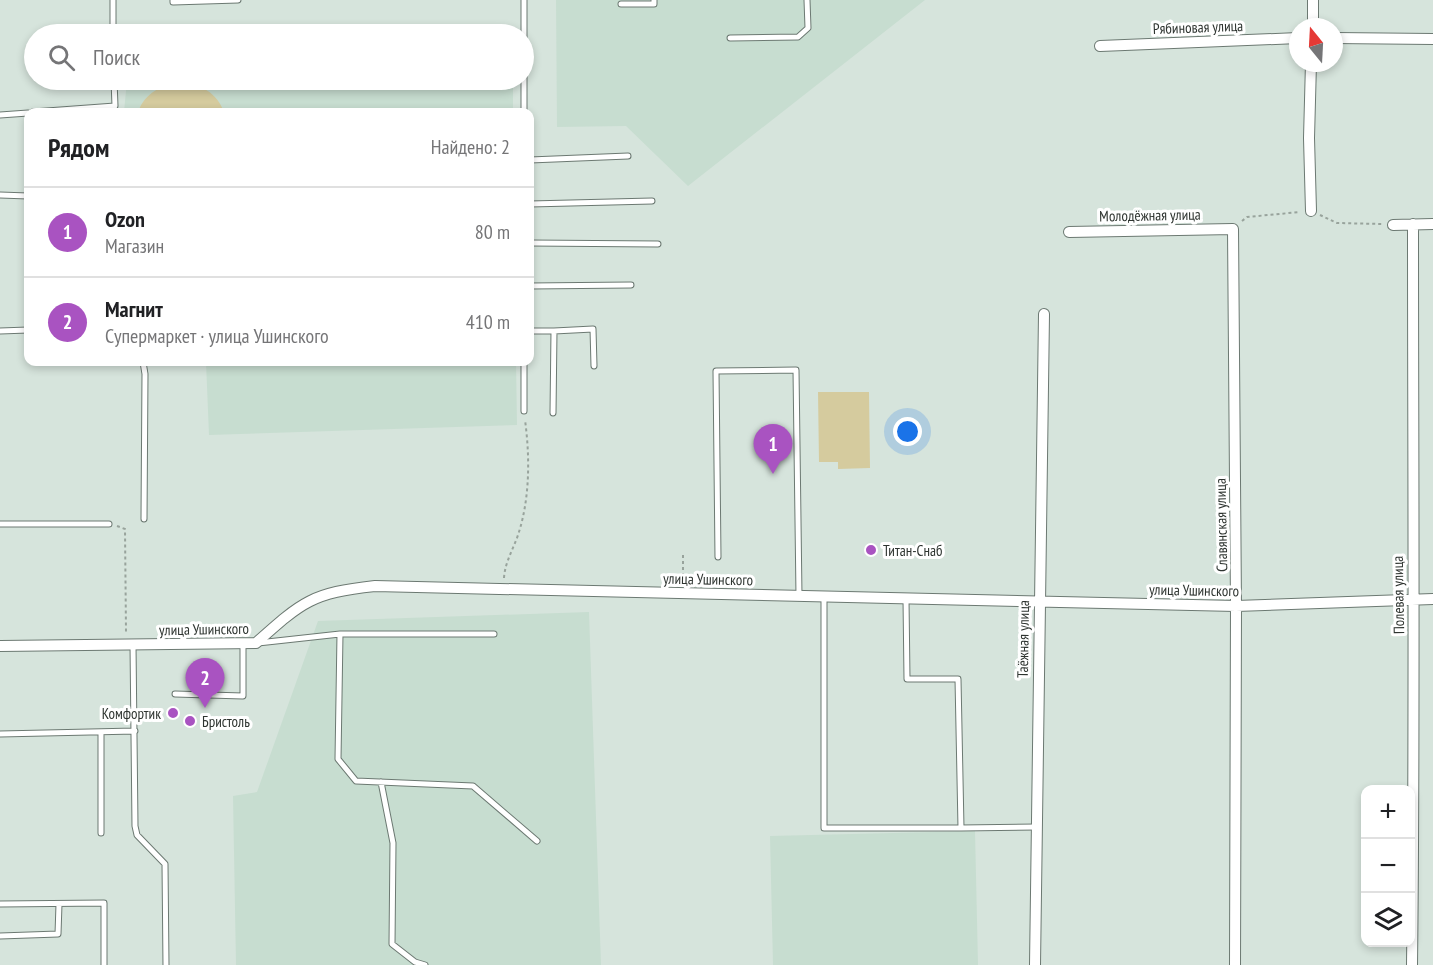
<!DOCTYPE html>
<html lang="ru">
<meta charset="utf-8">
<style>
body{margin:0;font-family:"PT Sans Narrow",sans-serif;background:#f2f2f2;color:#202124}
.controls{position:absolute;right:18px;bottom:18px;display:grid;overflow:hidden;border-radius:12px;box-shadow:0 3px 9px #0003}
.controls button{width:54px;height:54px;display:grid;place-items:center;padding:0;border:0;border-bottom:2px solid #e0e0e0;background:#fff;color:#202124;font:30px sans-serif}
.compass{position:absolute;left:1289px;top:18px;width:54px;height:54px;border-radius:50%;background:#fff;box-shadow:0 3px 9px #0003;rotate:342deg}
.you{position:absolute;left:908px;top:432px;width:21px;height:21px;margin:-15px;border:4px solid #fff;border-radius:50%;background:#1a73e8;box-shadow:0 0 0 9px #1a73e833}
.badge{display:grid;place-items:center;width:39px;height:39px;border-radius:50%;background:#a953c1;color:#fff;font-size:20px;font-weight:700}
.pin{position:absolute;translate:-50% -50px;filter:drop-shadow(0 2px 3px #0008)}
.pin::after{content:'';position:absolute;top:32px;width:21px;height:18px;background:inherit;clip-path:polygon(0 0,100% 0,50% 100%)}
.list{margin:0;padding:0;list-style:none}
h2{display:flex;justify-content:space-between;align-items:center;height:78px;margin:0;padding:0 24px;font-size:26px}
h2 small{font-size:20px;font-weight:400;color:#757577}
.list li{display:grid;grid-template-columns:39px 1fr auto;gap:18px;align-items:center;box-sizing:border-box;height:90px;padding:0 24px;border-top:2px solid #e0e0e0}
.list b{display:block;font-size:22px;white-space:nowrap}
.list p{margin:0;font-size:20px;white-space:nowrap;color:#757577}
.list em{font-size:20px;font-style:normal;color:#757577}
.icon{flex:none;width:33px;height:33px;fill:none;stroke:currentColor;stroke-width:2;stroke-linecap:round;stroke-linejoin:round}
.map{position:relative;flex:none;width:1433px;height:965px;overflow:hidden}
.search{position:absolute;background:#fff;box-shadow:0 3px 9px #0003;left:24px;top:24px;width:510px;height:66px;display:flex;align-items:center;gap:15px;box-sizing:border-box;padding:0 21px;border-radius:33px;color:#757577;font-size:22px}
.panel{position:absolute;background:#fff;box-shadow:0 3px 9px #0003;left:24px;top:108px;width:510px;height:258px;border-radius:12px}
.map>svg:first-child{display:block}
.built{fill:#c7ddd0}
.green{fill:#d5cb9e}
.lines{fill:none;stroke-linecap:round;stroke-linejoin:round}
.lane-casing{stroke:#6c7972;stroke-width:7}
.street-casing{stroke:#6c7972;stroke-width:12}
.path{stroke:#98a39c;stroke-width:2;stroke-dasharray:3 3;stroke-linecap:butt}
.lane{stroke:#fff;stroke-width:5}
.street{stroke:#fff;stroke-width:10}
.poi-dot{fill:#a953c1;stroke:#fff;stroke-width:2}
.labels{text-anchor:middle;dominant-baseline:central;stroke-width:6;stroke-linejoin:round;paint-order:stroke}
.street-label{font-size:15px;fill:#2e3430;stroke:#fff}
.poi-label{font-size:15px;fill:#2e3430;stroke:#fff;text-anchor:start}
</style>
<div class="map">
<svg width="1433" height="965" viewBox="0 0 1433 965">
<rect width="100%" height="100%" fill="#d6e4dc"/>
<!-- built -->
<path class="built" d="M556,0H925L688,186L626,126L557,127Z
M127,80H513V112H124Z
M206,362H516L517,425L209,435Z
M589,612L601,965H236L233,796L257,792L318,621Z
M975,831L978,965H773L770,836Z"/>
<!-- green -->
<path class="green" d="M182,82C201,84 217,93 224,112H138C145,93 162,84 182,82Z
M818,392H869L870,468L838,469V462H819Z"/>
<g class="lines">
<defs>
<path id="lane" d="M113,0V34
M173,0V2L238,0
M621,4H654V0
M730,38L798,37L808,28L807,0
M33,112L115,106L114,80
M524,112V0
M0,115L28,113
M530,160L628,156
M0,195L28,196
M530,204L652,201
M530,243L658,244
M530,286L631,285
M0,331L28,330
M530,331H554L553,413
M554,331L593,329L594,366
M143,362L145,374L144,519
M524,362V411
M0,524H109
M718,557L716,371L796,370L799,596
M824,597V828H961
M906,599L907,679H958L961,828L1036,827
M340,634L338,759L356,781L473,786L537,841
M258,643L340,634H494
M133,645L135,826L137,835L165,864L166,965
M175,694L243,696V644
M101,732V833
M0,734L135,731
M381,782L393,843L392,944L415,962L425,965
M0,904L104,903V965
M0,936L58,934L59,904"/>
<path id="street" d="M1313,27V0
M1334,38L1433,39
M1100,46L1298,38
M1311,211L1309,138L1311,63
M1393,225L1433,224
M1069,232L1233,229L1236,606L1235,965
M0,646L256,643C303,601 312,593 375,586L1236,606L1433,599
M1035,965L1044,314
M1412,965C1415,718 1413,471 1413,224"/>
</defs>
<!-- lane casing -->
<use href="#lane" class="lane-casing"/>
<!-- street casing -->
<use href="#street" class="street-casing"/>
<!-- path -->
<path class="path" d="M1320,215L1337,223L1382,224
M1242,221L1247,217L1300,212
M117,526L125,529L126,632
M504,578C505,562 513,550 518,535C530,499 530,457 525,420
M683,582V553"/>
<!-- lane -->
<use href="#lane" class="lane"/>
<!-- street -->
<use href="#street" class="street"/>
</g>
<!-- markers -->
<g class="poi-dot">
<circle cx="871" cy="550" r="6"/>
<circle cx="173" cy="713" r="6"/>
<circle cx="190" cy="721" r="6"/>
</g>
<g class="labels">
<!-- street labels -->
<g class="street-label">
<text transform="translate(1198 27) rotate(-2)">Рябиновая улица</text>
<text transform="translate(1150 215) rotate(-1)">Молодёжная улица</text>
<text transform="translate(1221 525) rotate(-91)">Славянская улица</text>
<text transform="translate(708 579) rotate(1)">улица Ушинского</text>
<text transform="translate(1194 590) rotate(1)">улица Ушинского</text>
<text transform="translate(1398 595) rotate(-91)">Полевая улица</text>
<text transform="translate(204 629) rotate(-1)">улица Ушинского</text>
<text transform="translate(1023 639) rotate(-89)">Таёжная улица</text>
</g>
<!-- poi labels -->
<g class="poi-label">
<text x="883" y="550">Титан-Снаб</text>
<text x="161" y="713" text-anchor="end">Комфортик</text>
<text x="202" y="721">Бристоль</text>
</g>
</g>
</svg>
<div class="controls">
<button>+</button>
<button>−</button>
<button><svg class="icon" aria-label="layers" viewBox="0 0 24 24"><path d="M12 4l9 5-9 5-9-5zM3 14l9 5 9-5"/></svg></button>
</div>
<svg class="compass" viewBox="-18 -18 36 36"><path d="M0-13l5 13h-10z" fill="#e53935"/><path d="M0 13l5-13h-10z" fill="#757577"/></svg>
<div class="you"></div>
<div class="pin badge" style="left:773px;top:474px">1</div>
<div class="pin badge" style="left:205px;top:708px">2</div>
<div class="search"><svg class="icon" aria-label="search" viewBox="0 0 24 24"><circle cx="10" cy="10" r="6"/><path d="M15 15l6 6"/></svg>Поиск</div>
<section class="panel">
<h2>Рядом<small>Найдено: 2</small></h2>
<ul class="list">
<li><span class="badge">1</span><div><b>Ozon</b><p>Магазин</p></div><em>80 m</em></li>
<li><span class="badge">2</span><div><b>Магнит</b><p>Супермаркет · улица Ушинского</p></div><em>410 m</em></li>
</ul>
</section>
</div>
